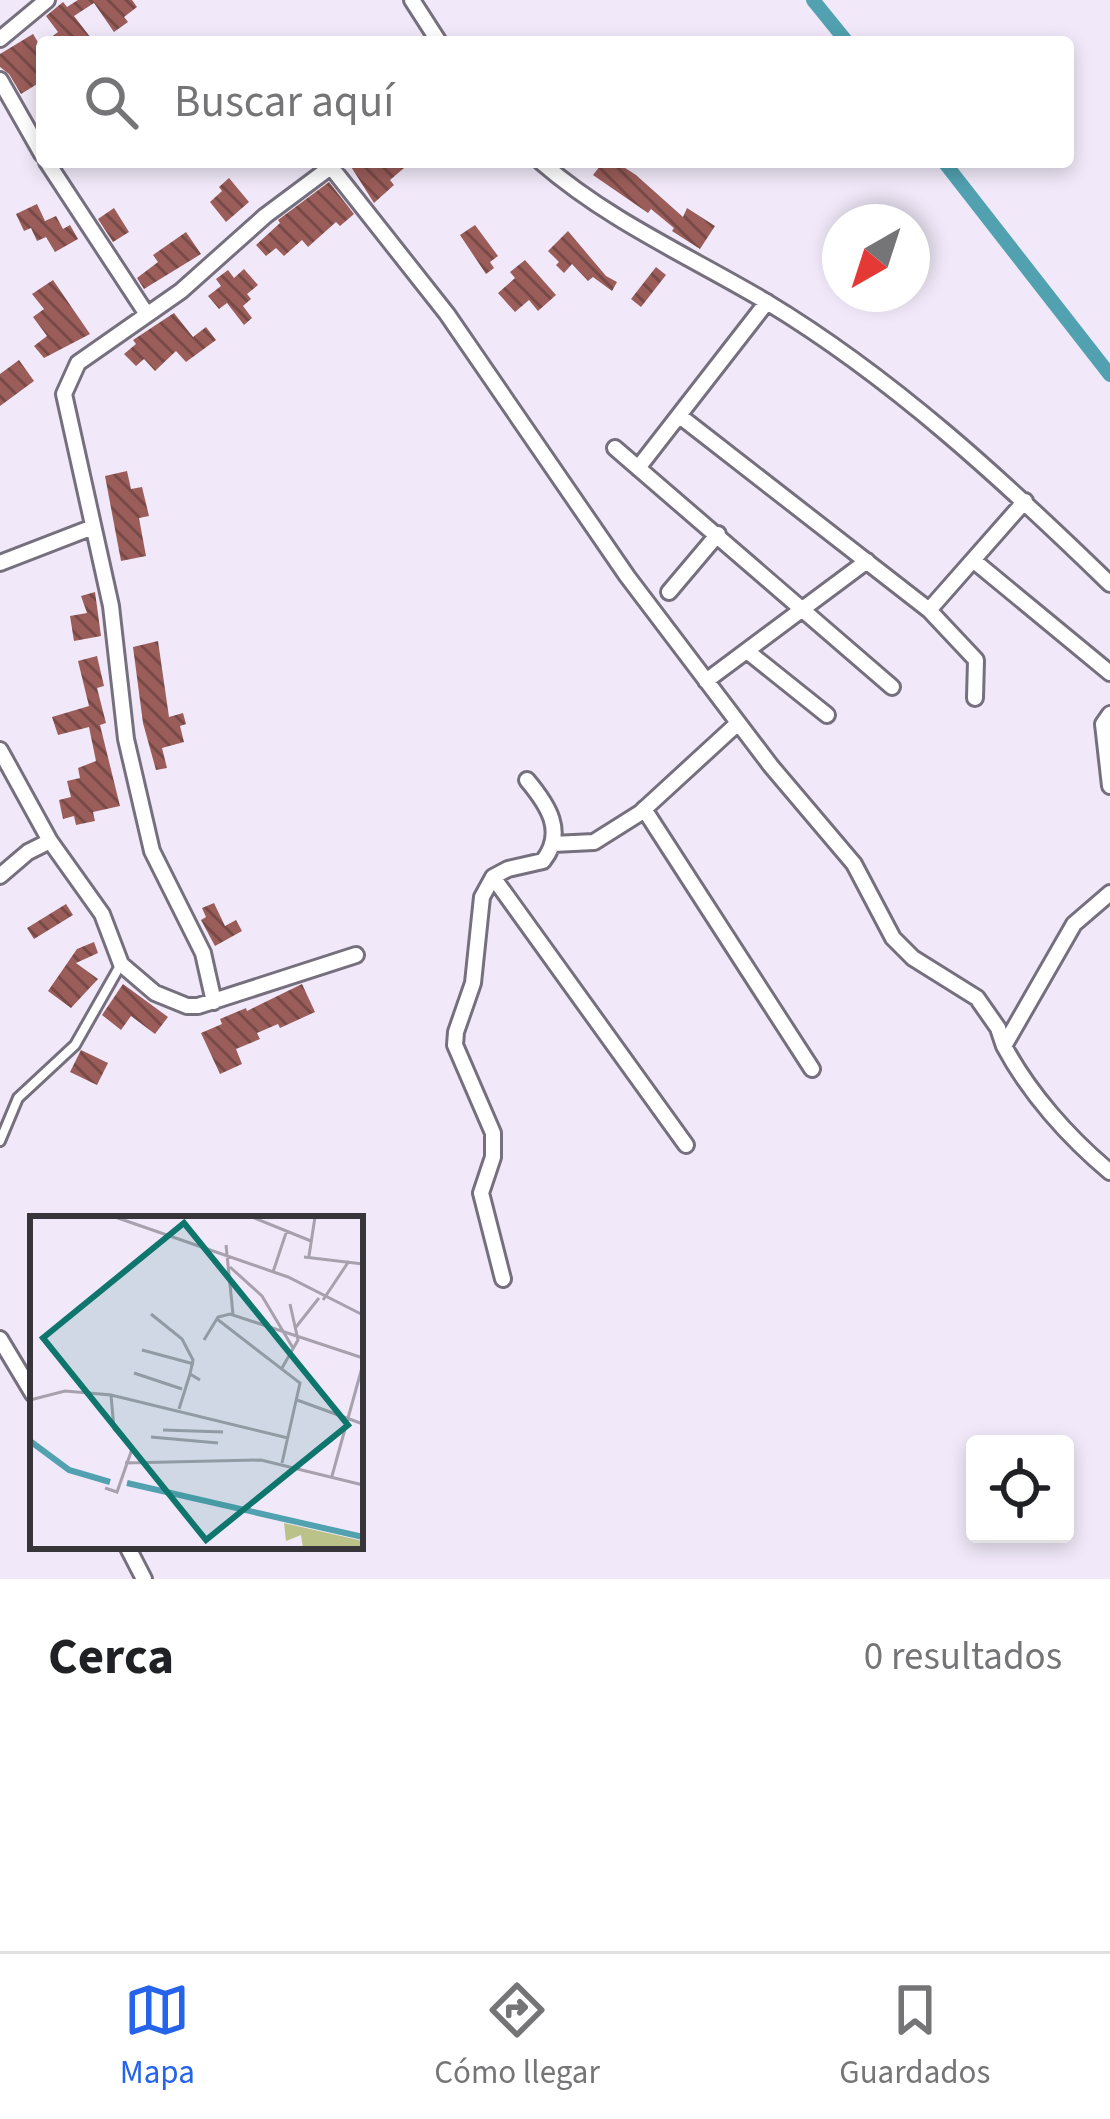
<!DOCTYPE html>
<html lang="es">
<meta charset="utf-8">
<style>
body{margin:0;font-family:"Source Sans 3",sans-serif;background:#f6f6f6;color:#202124}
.controls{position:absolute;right:36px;bottom:36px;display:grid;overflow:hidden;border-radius:12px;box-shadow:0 6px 18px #0003}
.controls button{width:108px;height:108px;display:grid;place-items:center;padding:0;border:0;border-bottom:3px solid #e0e0e0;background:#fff;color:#202124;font:60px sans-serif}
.compass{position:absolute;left:822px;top:204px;width:108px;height:108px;border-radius:50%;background:#fff;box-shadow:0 6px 18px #0003;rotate:219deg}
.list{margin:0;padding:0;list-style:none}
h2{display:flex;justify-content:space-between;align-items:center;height:156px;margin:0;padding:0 48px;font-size:51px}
h2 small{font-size:39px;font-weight:400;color:#757577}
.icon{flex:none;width:66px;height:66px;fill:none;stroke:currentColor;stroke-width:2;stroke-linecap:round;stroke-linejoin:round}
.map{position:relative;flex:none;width:1110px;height:1579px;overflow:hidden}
.search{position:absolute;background:#fff;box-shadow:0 6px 18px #0003;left:36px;right:36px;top:36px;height:132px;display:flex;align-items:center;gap:30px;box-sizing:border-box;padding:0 42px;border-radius:12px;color:#757577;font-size:45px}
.sheet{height:372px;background:#fff}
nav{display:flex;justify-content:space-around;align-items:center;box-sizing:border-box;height:168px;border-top:3px solid #e0e0e0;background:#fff;font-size:33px;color:#757577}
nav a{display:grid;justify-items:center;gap:6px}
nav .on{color:#2563eb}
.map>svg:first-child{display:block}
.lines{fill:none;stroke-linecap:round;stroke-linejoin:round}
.canal{stroke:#51a1b0;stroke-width:14}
.building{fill:url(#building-back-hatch)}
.service-casing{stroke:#766f7d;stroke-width:14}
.minor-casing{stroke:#766f7d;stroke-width:20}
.service{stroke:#fff;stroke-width:8}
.minor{stroke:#fff;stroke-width:14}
.inset-river{fill:none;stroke:#51a1b0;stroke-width:6}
.inset-road{fill:none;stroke:#a7a1ad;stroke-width:3}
.view{fill:#0f766e;fill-opacity:0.15;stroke:#0f766e;stroke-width:6}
.inset-edge{fill:none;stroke:#37343a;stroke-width:6}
</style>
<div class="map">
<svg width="1110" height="1579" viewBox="0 0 1110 1579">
<defs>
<pattern id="building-back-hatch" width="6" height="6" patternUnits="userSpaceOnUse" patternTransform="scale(3)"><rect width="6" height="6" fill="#9a5d59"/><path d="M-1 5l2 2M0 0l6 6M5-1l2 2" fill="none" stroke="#784a47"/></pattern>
</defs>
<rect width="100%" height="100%" fill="#f1e9f9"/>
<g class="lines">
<!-- canal -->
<path class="canal" d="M813,0L847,42
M944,162L1110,375"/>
</g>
<!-- building -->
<path class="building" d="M78,0H132L137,7L124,17L128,22L114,32L94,3L74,16L94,42H80L76,37L71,42H45L58,32L46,16L63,2L67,7Z
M33,34L42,49V81L21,94L9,74L0,67V54Z
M348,162H411L390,180L394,185L374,203Z
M603,162H616L636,175L683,217L687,208L715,226L700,249L672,231L674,228L651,209L648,213L593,175Z
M229,178L249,202L226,222L210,202L222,191L219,187Z
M329,182L354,214L340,226L336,222L308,247L302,240L284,256L276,248L266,256L256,245L280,223L278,220Z
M37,204L45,221L56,216L63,229L70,225L78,239L55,252L46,237L37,241L31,228L24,231L16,214Z
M114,208L129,232L113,242L98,219Z
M475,225L498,256L490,262L494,268L486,274L460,235Z
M568,231L606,276L617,282L612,291L593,277L588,281L572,264L564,273L556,265L559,262L548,251Z
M186,232L201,254L144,289L137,278L158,262L153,255Z
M525,260L556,295L538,311L529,300L515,312L498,293L515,278L510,272Z
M656,267L666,275L641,307L631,299Z
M244,269L258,285L247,294L251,299L243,306L252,318L244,325L227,303L219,309L208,296L221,286L216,279L228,270L234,278Z
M53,280L90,334L44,358L34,346L47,336L33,317L44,309L32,294Z
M174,313L193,337L206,327L216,340L186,362L176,351L155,371L144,359L136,366L124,354L136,344L133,340Z
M19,360L34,381L0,406V374Z
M127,471L131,489L142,487L149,516L139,518L146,556L121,561L105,476Z
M95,592L101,636L74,641L70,616L87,613L81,596Z
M158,641L169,717L183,713L186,724L180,726L184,742L162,748L167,768L156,770L143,723L133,647Z
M97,656L104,686L97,688L106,723L100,725L120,806L93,812L95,821L76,825L74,816L63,819L59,800L71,797L67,781L80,778L78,768L96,761L89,727L58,735L52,717L89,706L78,661Z
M214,903L225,926L236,920L242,931L215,946L201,920L206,917L202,908Z
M66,904L73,915L34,939L27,928Z
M94,942L98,953L76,963L98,979L71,1008L48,991L77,949Z
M123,984L168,1017L155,1034L131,1016L121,1030L102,1015Z
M302,984L315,1012L280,1028L278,1024L257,1033L260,1039L236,1049L242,1064L220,1074L201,1033L222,1024L220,1019L246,1008L247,1011Z
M81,1050L108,1063L97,1085L70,1072Z"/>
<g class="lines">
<defs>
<path id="service" d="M0,1141L18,1098L75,1045L121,964"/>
<path id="minor" d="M412,0L439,42
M0,39L47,0
M0,80L42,154
M47,162L146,313
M541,162C609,221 689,256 765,301C893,378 1004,481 1110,584
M331,167L447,314L627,576L771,766L854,864L893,938L913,958L977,998L998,1028L1004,1046
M681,417L929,610L976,660L975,698
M615,448L892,687
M638,468L767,302
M973,560L1110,673
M0,563L93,527
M669,592L718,534
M929,610L1025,501
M747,651L827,715
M706,681L867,561
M1110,714L1103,724L1110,786
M0,750L50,841L102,914L121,964L155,993L187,1006H198L356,955
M644,809L812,1069
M553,844L594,842L640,813L738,723
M0,876L28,852L50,841
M493,877L686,1145
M1110,893L1074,924L1004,1046C1029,1093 1069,1138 1110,1172
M214,1002L203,953L152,851L126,739L111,606L64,394L78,363L181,291L265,216L336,163
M503,1279L481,1193L493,1157V1133L455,1045L456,1032L473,983L482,897L493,877L508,869L543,861C566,832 548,805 527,780
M0,1339L33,1394
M127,1546L144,1579"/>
</defs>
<!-- service casing -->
<use href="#service" class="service-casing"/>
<!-- minor casing -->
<use href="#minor" class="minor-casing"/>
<!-- service -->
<use href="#service" class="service"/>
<!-- minor -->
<use href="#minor" class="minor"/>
</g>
<!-- overview -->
<g transform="translate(30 1216)">
<rect width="333" height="333" fill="#f1e9f9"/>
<path d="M254,307L333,325V332H273L271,319L256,325Z" fill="#bac28a"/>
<path class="inset-river" d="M0,225L39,254L80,266M97,267L333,321"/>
<path class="inset-road" d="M85,1L258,61L333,99M222,1L281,25M196,29L203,98M279,40L285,1M274,41L333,48M200,51L232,80L263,132M243,56L257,14M293,84L319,45M121,98L152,123L163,144L160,158L170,164M187,103L270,167L252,247M266,111L289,82M174,124L188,101L200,98L333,142M112,134L164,148M252,152L268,124L260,88M104,157L152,173M81,179L258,222M0,184L35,175L81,179L84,213L102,233L87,276L75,272M267,184L333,208M149,193L160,158M133,214L193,216M121,221L188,227M95,247L231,244L333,269M302,260L333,148"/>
<path class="view" d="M154,7L318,209L176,324L13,122Z"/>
<rect width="333" height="333" class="inset-edge"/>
</g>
</svg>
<div class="controls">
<button><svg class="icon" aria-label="locate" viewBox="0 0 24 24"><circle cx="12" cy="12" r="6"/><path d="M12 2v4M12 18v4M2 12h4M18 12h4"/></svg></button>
</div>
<svg class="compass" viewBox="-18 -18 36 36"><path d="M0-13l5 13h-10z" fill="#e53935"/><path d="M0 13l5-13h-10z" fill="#757577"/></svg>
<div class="search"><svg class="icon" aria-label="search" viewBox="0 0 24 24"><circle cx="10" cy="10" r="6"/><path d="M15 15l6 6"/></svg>Buscar aquí</div>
</div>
<section class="sheet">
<h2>Cerca<small>0 resultados</small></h2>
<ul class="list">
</ul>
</section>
<nav>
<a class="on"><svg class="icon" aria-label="map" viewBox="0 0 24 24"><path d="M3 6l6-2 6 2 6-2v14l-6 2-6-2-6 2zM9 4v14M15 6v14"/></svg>Mapa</a>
<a><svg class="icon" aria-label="directions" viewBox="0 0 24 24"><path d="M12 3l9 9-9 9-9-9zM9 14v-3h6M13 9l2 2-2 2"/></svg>Cómo llegar</a>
<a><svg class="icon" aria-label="saved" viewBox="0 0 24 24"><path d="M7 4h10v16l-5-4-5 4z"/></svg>Guardados</a>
</nav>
